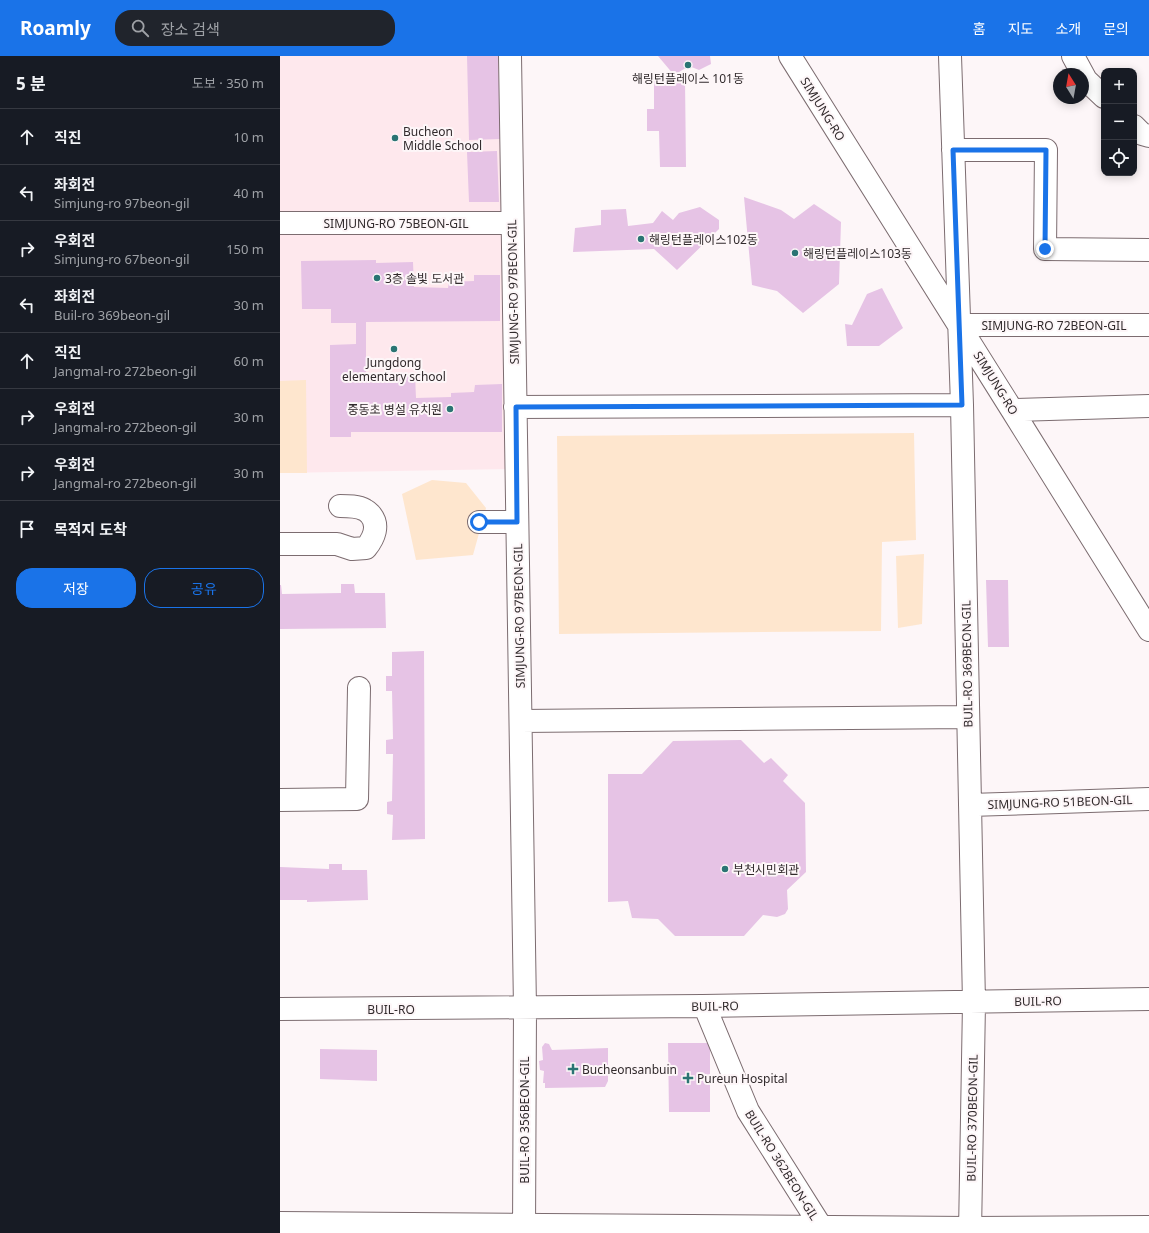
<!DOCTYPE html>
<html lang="ko">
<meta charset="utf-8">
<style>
body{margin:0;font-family:"Noto Sans","Noto Sans KR",sans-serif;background:#20242c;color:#f1f3f6}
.controls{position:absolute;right:12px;top:12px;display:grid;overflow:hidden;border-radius:8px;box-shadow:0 2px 10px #0003}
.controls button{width:36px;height:36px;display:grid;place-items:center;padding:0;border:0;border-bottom:1px solid #363941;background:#171b24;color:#f1f3f6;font:20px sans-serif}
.compass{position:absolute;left:773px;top:12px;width:36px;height:36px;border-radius:50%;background:#171b24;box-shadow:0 2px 10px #0003;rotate:349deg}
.stop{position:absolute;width:12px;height:12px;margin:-9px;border:3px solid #1a73e8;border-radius:50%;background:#fff}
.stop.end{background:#1a73e8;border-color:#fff;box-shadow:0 1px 4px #0008}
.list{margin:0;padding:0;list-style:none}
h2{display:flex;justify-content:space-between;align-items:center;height:52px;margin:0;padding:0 16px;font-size:17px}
h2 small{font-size:13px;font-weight:400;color:#9ea1a6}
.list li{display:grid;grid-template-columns:26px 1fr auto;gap:12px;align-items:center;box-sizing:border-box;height:56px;padding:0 16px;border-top:1px solid #363941}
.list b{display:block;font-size:15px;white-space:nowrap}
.list p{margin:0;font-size:13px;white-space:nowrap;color:#9ea1a6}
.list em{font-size:13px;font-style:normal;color:#9ea1a6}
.actions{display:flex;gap:8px;padding:12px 16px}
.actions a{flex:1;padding:9px 0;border:1px solid #1a73e8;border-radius:16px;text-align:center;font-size:14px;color:#1a73e8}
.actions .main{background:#1a73e8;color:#fff}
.icon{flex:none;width:22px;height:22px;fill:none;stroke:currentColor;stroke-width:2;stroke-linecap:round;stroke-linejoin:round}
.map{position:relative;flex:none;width:869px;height:1177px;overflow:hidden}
header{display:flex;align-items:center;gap:24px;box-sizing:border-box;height:56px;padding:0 20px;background:#1a73e8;color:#fff}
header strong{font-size:19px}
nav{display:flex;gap:22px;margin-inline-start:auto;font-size:14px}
.search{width:280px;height:36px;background:#20242c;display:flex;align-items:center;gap:10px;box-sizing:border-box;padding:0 14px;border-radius:16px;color:#9ea1a6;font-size:15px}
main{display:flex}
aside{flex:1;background:#171b24}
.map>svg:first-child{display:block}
.built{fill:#fee8ed}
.green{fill:#fee6ce}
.building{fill:#e6c3e5}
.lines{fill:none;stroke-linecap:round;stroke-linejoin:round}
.minor-casing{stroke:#7c6c70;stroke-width:24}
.minor{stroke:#fff;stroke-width:22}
.route{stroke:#1a73e8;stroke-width:5}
.poi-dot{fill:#2a7473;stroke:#fdf6f8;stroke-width:1.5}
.labels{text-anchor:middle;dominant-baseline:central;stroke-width:4;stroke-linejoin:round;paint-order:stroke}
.poi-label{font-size:12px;fill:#312a2c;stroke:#fdf6f8;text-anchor:start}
.street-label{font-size:12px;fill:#312a2c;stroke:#fdf6f8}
</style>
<header>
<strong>Roamly</strong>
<div class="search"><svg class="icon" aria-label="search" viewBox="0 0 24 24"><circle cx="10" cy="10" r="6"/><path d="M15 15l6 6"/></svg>장소 검색</div>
<nav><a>홈</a><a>지도</a><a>소개</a><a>문의</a></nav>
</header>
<main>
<aside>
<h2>5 분<small>도보 · 350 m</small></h2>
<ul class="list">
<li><svg class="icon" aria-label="ahead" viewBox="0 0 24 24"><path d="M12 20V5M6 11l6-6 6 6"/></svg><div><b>직진</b></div><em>10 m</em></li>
<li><svg class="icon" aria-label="left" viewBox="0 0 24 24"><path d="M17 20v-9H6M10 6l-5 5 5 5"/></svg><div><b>좌회전</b><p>Simjung-ro 97beon-gil</p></div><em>40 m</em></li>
<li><svg class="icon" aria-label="right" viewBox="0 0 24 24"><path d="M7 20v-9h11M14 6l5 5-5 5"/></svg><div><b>우회전</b><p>Simjung-ro 67beon-gil</p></div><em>150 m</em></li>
<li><svg class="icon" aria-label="left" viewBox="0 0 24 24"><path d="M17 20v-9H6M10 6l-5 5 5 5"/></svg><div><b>좌회전</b><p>Buil-ro 369beon-gil</p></div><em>30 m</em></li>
<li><svg class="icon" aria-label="ahead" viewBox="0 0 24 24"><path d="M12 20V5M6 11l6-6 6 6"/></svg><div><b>직진</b><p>Jangmal-ro 272beon-gil</p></div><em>60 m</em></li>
<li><svg class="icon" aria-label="right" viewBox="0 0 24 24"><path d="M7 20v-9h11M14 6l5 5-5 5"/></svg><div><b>우회전</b><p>Jangmal-ro 272beon-gil</p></div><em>30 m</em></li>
<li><svg class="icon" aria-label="right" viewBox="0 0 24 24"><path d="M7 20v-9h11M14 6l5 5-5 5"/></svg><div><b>우회전</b><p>Jangmal-ro 272beon-gil</p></div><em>30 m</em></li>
<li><svg class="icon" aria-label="arrive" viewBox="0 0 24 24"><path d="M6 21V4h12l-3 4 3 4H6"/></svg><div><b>목적지 도착</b></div></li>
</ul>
<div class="actions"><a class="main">저장</a><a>공유</a></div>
</aside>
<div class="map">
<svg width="869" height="1177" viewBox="0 0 869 1177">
<rect width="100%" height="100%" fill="#fdf6f8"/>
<!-- built -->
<path class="built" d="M0,0H229L232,167L0,165Z
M225,171L229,413L0,417V174Z"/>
<!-- green -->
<path class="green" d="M26,324L27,417H0V325Z
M634,377L636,484L602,486L601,575L279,578L277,380Z
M152,424L186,427L206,452L193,499L136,504L122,438Z
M644,498L642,568L618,572L616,500Z"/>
<!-- building -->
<path class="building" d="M187,0H218L221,83L189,84Z
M378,0H430L431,8L419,14L409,10L394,19Z
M374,24H405L406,111H380L379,75H367V53H374Z
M217,95L219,146H189L187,96Z
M464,141L501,154L514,163L534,148L561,166L559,228L523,257L497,235L472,229Z
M420,151L439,164V173L397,214L374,193L293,196L295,172L321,169V154L346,153L348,170L373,167L382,155L393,164L399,157Z
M96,204V207L133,206L134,231L168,232L169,226L194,225V219H220V265L86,266V321L135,319L136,342L171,341V337L194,336L195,329L222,328V376H71V381H50V289L76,288V267H51V253H22L21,205Z
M602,232L623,272L599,290H567L565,268L572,269L587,238Z
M706,524H728L729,591H708Z
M61,528H74L75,537H105L106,572L0,573V529H1L2,538L61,537Z
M144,595L145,783L112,784L113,759L107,758V746L112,745L113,698H106V684L113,683L112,635H106V620H112V596Z
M461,684L484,707L491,702L508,719L503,725L525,747L526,816L507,834L508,853L505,858L497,861L483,859L464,880H395L378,863L352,862L348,845L328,846V718H362L393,685Z
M49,808H62V814H87L88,844L27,846V844H0V811L49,813Z
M265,987L269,988L272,994L328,992V1025L325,1031L265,1032V1027H263L264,1015L260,1014L259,1005L263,1004L262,991Z
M388,987H427L430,990V1056H389Z
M40,993L97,994V1025L40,1023Z"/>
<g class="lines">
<defs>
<path id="minor" d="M230,0L245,952L244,1177
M510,0L732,354L869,574
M670,0L682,349L694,947L690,1177
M793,0L806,24L824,41
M854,70L862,78L869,80
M673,94H766L765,193L869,194
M0,167H232
M679,269H869
M235,351L682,349
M732,354L869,350
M199,466H237
M0,488H57L72,493L86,492C94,482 100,469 90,458C89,457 86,454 85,454C78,450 68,450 60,450
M241,665L688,661
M0,744L77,743L79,632
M690,749L869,743
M425,951L468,1055L545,1177
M0,953C290,952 579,949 869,943
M0,1167L690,1172L869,1171"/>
</defs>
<!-- minor casing -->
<use href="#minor" class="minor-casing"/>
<!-- minor -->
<use href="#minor" class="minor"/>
</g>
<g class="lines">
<!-- route -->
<path class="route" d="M199,466H237L236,351L682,349L673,94H766L765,193"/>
</g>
<!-- markers -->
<g class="poi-dot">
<circle cx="408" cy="9" r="4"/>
<circle cx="115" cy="82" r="4"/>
<circle cx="361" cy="183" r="4"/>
<circle cx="515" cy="197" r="4"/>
<circle cx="97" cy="222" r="4"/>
<circle cx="114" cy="293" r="4"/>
<circle cx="170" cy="353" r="4"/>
<circle cx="445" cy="813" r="4"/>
<path d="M291 1007h4v4h4v4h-4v4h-4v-4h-4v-4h4z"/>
<path d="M406 1016h4v4h4v4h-4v4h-4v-4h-4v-4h4z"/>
</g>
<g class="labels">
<!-- poi labels -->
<g class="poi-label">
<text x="408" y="22" text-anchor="middle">해링턴플레이스 101동</text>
<text x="123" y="75">Bucheon<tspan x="123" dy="14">Middle School</tspan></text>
<text x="369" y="183">해링턴플레이스102동</text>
<text x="523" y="197">해링턴플레이스103동</text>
<text x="105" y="222">3층 솔빛 도서관</text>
<text x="114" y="306" text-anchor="middle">Jungdong<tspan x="114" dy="14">elementary school</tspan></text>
<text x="162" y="353" text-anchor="end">중동초 병설 유치원</text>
<text x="453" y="813">부천시민회관</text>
<text x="302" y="1013">Bucheonsanbuin</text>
<text x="417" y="1022">Pureun Hospital</text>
</g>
<!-- street labels -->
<g class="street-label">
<text transform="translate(543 53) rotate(58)">SIMJUNG-RO</text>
<text x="116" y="167">SIMJUNG-RO 75BEON-GIL</text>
<text transform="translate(233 236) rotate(-91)">SIMJUNG-RO 97BEON-GIL</text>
<text x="774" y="269">SIMJUNG-RO 72BEON-GIL</text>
<text transform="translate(716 327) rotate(58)">SIMJUNG-RO</text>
<text transform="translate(239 560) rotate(-91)">SIMJUNG-RO 97BEON-GIL</text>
<text transform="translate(687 608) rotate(-91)">BUIL-RO 369BEON-GIL</text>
<text transform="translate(780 746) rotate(-2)">SIMJUNG-RO 51BEON-GIL</text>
<text transform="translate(758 945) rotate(-1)">BUIL-RO</text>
<text transform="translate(435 950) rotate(-1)">BUIL-RO</text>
<text x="111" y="953">BUIL-RO</text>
<text transform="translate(692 1062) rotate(-89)">BUIL-RO 370BEON-GIL</text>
<text transform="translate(244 1064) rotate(-90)">BUIL-RO 356BEON-GIL</text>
<text transform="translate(502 1109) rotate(58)">BUIL-RO 362BEON-GIL</text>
</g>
</g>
</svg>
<div class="controls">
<button>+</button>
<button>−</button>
<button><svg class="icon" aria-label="locate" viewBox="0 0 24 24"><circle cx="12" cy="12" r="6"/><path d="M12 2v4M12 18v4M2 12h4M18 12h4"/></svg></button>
</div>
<svg class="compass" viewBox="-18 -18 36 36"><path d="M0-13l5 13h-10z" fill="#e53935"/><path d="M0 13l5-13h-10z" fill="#9ea1a6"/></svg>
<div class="stop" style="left:199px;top:466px"></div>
<div class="stop end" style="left:765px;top:193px"></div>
</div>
</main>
